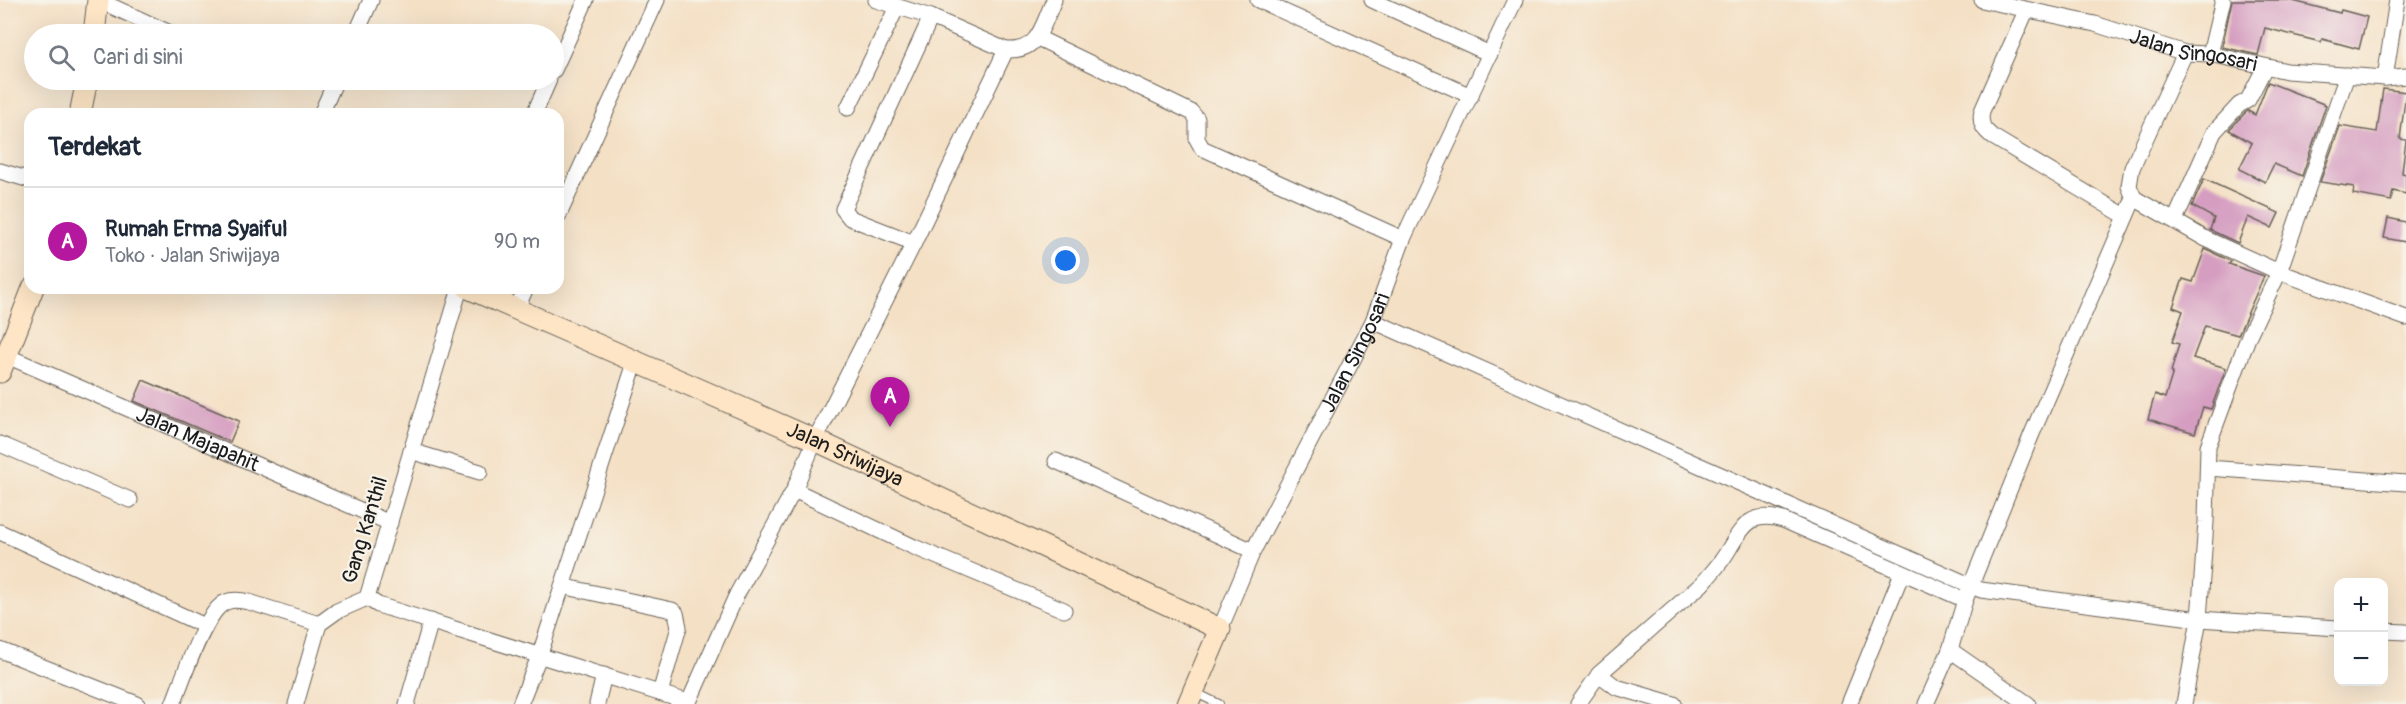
<!DOCTYPE html>
<html lang="id">
<meta charset="utf-8">
<style>
body{margin:0;font-family:Pangolin,sans-serif;background:#f6f6f7;color:#1f2937}
.controls{position:absolute;right:18px;bottom:18px;display:grid;overflow:hidden;border-radius:12px;box-shadow:0 6px 24px #0002}
.controls button{width:54px;height:54px;display:grid;place-items:center;padding:0;border:0;border-bottom:2px solid #e0e1e3;background:#fff;color:#1f2937;font:30px sans-serif}
.you{position:absolute;left:1066px;top:261px;width:21px;height:21px;margin:-15px;border:4px solid #fff;border-radius:50%;background:#1a73e8;box-shadow:0 0 0 9px #1a73e833}
.badge{display:grid;place-items:center;width:39px;height:39px;border-radius:50%;background:#b5179e;color:#fff;font-size:20px;font-weight:700}
.pin{position:absolute;translate:-50% -50px;filter:drop-shadow(0 2px 3px #0008)}
.pin::after{content:'';position:absolute;top:32px;width:21px;height:18px;background:inherit;clip-path:polygon(0 0,100% 0,50% 100%)}
.list{margin:0;padding:0;list-style:none}
h2{display:flex;justify-content:space-between;align-items:center;height:78px;margin:0;padding:0 24px;font-size:26px}
h2 small{font-size:20px;font-weight:400;color:#747a83}
.list li{display:grid;grid-template-columns:39px 1fr auto;gap:18px;align-items:center;box-sizing:border-box;height:108px;padding:0 24px;border-top:2px solid #e0e1e3}
.list b{display:block;font-size:22px;white-space:nowrap}
.list p{margin:0;font-size:20px;white-space:nowrap;color:#747a83}
.list em{font-size:20px;font-style:normal;color:#747a83}
.icon{flex:none;width:33px;height:33px;fill:none;stroke:currentColor;stroke-width:2;stroke-linecap:round;stroke-linejoin:round}
.map{position:relative;flex:none;width:2406px;height:704px;overflow:hidden}
.search{position:absolute;background:#fff;box-shadow:0 6px 24px #0002;left:24px;top:24px;width:540px;height:66px;display:flex;align-items:center;gap:15px;box-sizing:border-box;padding:0 21px;border-radius:33px;color:#747a83;font-size:22px}
.panel{position:absolute;background:#fff;box-shadow:0 6px 24px #0002;left:24px;top:108px;width:540px;height:186px;border-radius:18px}
.map>svg:first-child{display:block}
.building{fill:#d59ec1}
.lines{fill:none;stroke-linecap:round;stroke-linejoin:round}
.lane-casing{stroke:#686157;stroke-width:10}
.street-casing{stroke:#686157;stroke-width:17}
.secondary-casing{stroke:#686157;stroke-width:23}
.lane{stroke:#fff;stroke-width:8}
.street{stroke:#fff;stroke-width:15}
.secondary{stroke:#fde5c5;stroke-width:21}
.labels{text-anchor:middle;dominant-baseline:central;stroke-width:4.5;stroke-linejoin:round;paint-order:stroke}
.street-label{font-size:21px;fill:#1c1c1c;stroke:#f7f3e8}
</style>
<div class="map">
<svg width="2406" height="704" viewBox="0 0 2406 704">
<rect width="100%" height="100%" fill="#f7f3e8"/>
<filter id="ink" filterUnits="userSpaceOnUse"><feTurbulence type="fractalNoise" baseFrequency=".0167" numOctaves="2"/><feDisplacementMap in="SourceGraphic" scale="12" xChannelSelector="R" yChannelSelector="G"/><feConvolveMatrix kernelMatrix="1 2 1 2 8 2 1 2 1" color-interpolation-filters="sRGB"/></filter>
<filter id="wash" filterUnits="userSpaceOnUse"><feTurbulence type="fractalNoise" baseFrequency=".008" numOctaves="4" result="noise"/><feDisplacementMap in="SourceGraphic" scale="24" xChannelSelector="R" yChannelSelector="G"/><feGaussianBlur stdDeviation="1.35" result="paint"/><feColorMatrix in="noise" values="0 0 0 0 0 0 0 0 0 0 0 0 0 0 0 0 0 1.4 0 .05"/><feComposite in="paint" operator="in"/></filter>
<g filter="url(#wash)">
<rect width="100%" height="100%" fill="#f4e0c5"/>
<g id="blocks">
<!-- building -->
<path class="building" d="M2232,0H2289L2340,13L2341,10L2367,17L2359,49L2322,39L2321,42L2265,28L2258,55L2222,47Z
M2268,82L2326,105L2302,176L2274,164L2265,182L2239,169L2252,143L2229,130L2245,113L2248,111L2255,115Z
M2383,89L2406,92L2400,139L2406,140L2402,173L2406,174V194L2393,191L2391,201L2353,194L2354,187L2320,182L2340,126L2377,132Z
M2204,179L2279,213L2272,228L2248,217L2238,243L2210,230L2214,218L2192,206Z
M2388,218L2406,222V242L2384,238Z
M2205,249L2231,261L2229,264L2264,276L2238,335L2205,326L2193,358L2226,368L2211,409L2203,407L2195,433L2148,419L2155,394L2165,398L2173,372H2171L2179,344L2172,342L2183,311L2173,307L2183,279L2193,282Z
M143,380L239,421L230,442L134,401Z"/>
</g>
</g>
<g filter="url(#ink)">
<use href="#blocks" fill-opacity="0" stroke="#686157" stroke-width="1.5"/>
<g class="lines">
<defs>
<path id="lane" d="M1194,692L1219,704"/>
<g id="street">
<path d="M98,0L172,34"/>
<path d="M876,0L931,17L1006,50"/>
<path d="M1258,0L1471,96"/>
<path d="M1372,0L1490,54"/>
<path id="s1" d="M1982,0L2095,24L2185,53L2210,54L2287,71L2385,78L2406,76"/>
<path d="M2026,11L1982,111C1979,124 1984,130 1993,137L2125,216"/>
<path d="M356,34L371,0"/>
<path d="M1038,38L1191,112L1197,119V139L1202,148L1403,239"/>
<path d="M2210,54L2223,0"/>
<path d="M554,70L586,0"/>
<path d="M2385,78L2397,0"/>
<path d="M848,108L897,7"/>
<path d="M321,114L336,80"/>
<path d="M534,114L549,80"/>
<path d="M0,171L30,180"/>
<path d="M2134,198L2206,239L2279,272L2406,318"/>
<path d="M558,217L657,0"/>
<path d="M2175,220L2214,132L2239,105L2248,100L2265,67"/>
<path d="M914,243L850,218L843,209L931,17"/>
<path d="M516,310L526,288"/>
<path d="M1373,321L1981,590L2199,619L2338,628"/>
<path id="s2" d="M7,356L390,523"/>
<path d="M0,444L130,500"/>
<path d="M411,451L480,472"/>
<path d="M1056,461L1253,551"/>
<path d="M2208,468L2406,483"/>
<path d="M794,490L914,547L1064,610"/>
<path d="M0,532L205,626"/>
<path d="M562,586L672,610L676,613L679,627L660,693"/>
<path d="M367,598L378,605L688,702"/>
<path d="M319,624L337,611L367,598L460,288"/>
<path id="s3" d="M1220,629L1253,551L1373,321L1403,239L1515,0"/>
<path d="M2384,631L2406,632"/>
<path d="M0,650L137,704"/>
<path d="M1950,650L2028,704"/>
<path d="M1599,674L1702,584C1711,574 1719,565 1726,554C1742,528 1749,510 1783,520L1965,600"/>
<path d="M173,704C182,682 205,610 226,602C233,599 241,600 249,602L319,624"/>
<path d="M296,704L319,624"/>
<path d="M407,704L431,621"/>
<path d="M520,704L540,654L635,363"/>
<path d="M597,704L604,675"/>
<path d="M688,704L737,594L794,490L815,440L914,243L1006,50C1040,52 1042,25 1054,0"/>
<path d="M1578,704L1599,674L1616,687L1674,704"/>
<path d="M1849,704L1902,573"/>
<path d="M1926,704L1950,650L1965,600L2031,436L2134,198L2129,186L2132,168L2185,53"/>
<path d="M2184,704L2199,619L2206,522L2208,446L2249,335L2279,272L2347,75"/>
</g>
<g id="secondary">
<path d="M94,34L98,0"/>
<path d="M80,114L87,80"/>
<path id="s4" d="M468,288L815,440L1220,629L1188,704"/>
<path d="M0,372L33,288"/>
</g>
</defs>
<!-- lane casing -->
<use href="#lane" class="lane-casing"/>
<!-- street casing -->
<use href="#street" class="street-casing"/>
<!-- secondary casing -->
<use href="#secondary" class="secondary-casing"/>
<!-- lane -->
<use href="#lane" class="lane"/>
<!-- street -->
<use href="#street" class="street"/>
<!-- secondary -->
<use href="#secondary" class="secondary"/>
</g>
</g>
<g class="labels">
<!-- street labels -->
<g class="street-label">
<text stroke="none"><textPath href="#s1" startOffset="218">Jalan Singosari</textPath></text>
<text stroke="none"><textPath href="#s3" startOffset="308">Jalan Singosari</textPath></text>
<text stroke="none"><textPath href="#s2" startOffset="208">Jalan Majapahit</textPath></text>
<text stroke="none"><textPath href="#s4" startOffset="412">Jalan Sriwijaya</textPath></text>
<text transform="translate(365 530) rotate(-73)">Gang Kanthil</text>
</g>
</g>
</svg>
<div class="controls">
<button>+</button>
<button>−</button>
</div>
<div class="you"></div>
<div class="pin badge" style="left:890px;top:427px">A</div>
<div class="search"><svg class="icon" aria-label="search" viewBox="0 0 24 24"><circle cx="10" cy="10" r="6"/><path d="M15 15l6 6"/></svg>Cari di sini</div>
<section class="panel">
<h2>Terdekat<small></small></h2>
<ul class="list">
<li><span class="badge">A</span><div><b>Rumah Erma Syaiful</b><p>Toko · Jalan Sriwijaya</p></div><em>90 m</em></li>
</ul>
</section>
</div>
